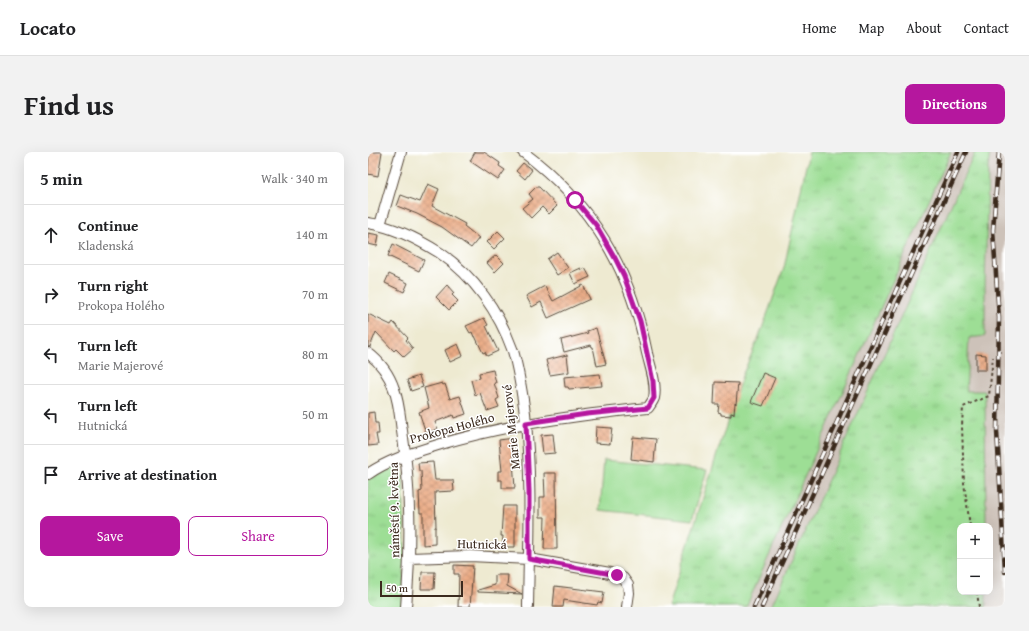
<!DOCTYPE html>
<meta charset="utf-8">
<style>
body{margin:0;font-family:"Gentium Book Plus",serif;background:#f2f2f2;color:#202124}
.controls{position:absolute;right:12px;bottom:12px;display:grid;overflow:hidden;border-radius:8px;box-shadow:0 4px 16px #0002}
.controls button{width:36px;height:36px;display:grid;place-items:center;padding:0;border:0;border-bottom:1px solid #e0e0e0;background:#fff;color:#202124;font:20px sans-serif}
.scale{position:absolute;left:12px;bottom:10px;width:83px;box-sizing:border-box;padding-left:4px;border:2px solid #3b2a1e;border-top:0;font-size:11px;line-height:14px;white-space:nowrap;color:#3b2a1e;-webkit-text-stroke:3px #fff;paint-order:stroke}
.stop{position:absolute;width:12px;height:12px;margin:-9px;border:3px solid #b5179e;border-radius:50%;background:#fff}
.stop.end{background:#b5179e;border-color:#fff;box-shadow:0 1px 4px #0008}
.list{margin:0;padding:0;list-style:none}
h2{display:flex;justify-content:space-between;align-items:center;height:52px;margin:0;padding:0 16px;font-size:17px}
h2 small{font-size:13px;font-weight:400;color:#757577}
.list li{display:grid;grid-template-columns:26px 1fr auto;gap:12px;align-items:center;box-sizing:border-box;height:60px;padding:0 16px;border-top:1px solid #e0e0e0}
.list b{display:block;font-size:15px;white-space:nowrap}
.list p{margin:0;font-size:13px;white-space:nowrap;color:#757577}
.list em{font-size:13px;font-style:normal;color:#757577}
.actions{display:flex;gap:8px;padding:12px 16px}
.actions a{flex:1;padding:9px 0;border:1px solid #b5179e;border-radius:8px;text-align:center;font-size:14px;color:#b5179e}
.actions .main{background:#b5179e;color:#fff}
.icon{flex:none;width:22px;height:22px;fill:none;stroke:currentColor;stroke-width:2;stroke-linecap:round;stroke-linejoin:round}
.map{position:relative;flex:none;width:637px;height:455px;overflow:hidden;border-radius:8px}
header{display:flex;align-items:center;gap:24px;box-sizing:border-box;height:56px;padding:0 20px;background:#fff;border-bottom:1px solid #e0e0e0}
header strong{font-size:19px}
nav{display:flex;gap:22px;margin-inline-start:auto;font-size:14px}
.intro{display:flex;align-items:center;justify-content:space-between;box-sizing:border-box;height:96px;padding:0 24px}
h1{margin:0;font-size:28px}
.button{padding:10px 18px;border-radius:8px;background:#b5179e;color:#fff;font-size:14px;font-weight:700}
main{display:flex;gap:24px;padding:0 24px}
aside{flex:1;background:#fff;border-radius:8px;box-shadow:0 4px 16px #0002}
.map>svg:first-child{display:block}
.railway{fill:#cdc2b9}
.grass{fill:url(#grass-tufts);stroke:#6c845a}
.pitch{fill:#9dde95;stroke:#6c845a}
.building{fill:url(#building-cross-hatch)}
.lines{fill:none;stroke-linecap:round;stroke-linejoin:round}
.minor-casing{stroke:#564739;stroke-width:12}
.path{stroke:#564739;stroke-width:2;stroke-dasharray:3 3;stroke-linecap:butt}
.minor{stroke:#fff;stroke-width:10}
.rail-casing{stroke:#3b2a1e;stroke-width:4.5}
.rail{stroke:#fff;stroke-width:3;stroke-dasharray:9;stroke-linecap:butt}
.route{stroke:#b5179e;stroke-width:5}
.labels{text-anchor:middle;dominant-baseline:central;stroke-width:3;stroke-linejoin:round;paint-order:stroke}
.street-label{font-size:13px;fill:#3b2a1e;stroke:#fff}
</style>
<header>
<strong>Locato</strong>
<nav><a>Home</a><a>Map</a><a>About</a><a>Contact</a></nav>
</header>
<div class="intro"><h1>Find us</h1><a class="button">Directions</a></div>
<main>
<aside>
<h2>5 min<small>Walk · 340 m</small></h2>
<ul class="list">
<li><svg class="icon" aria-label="ahead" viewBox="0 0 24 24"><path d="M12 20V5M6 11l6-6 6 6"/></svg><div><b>Continue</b><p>Kladenská</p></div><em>140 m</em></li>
<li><svg class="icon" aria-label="right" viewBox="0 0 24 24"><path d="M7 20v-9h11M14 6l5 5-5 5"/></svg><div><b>Turn right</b><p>Prokopa Holého</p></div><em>70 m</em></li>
<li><svg class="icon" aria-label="left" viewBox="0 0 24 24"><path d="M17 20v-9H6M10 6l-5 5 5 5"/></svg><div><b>Turn left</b><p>Marie Majerové</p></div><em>80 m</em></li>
<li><svg class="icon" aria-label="left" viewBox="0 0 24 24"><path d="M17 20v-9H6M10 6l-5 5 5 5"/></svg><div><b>Turn left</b><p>Hutnická</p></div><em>50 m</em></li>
<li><svg class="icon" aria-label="arrive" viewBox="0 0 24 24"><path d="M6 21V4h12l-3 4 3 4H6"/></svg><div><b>Arrive at destination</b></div></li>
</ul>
<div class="actions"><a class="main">Save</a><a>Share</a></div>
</aside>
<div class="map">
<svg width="637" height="455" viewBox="0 0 637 455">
<defs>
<pattern id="grass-tufts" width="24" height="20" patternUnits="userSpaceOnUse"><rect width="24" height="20" fill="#9dde95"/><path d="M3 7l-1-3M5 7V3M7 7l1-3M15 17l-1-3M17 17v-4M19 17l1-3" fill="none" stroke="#88bf80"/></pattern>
<pattern id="building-cross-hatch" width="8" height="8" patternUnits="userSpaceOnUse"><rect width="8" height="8" fill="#ebac86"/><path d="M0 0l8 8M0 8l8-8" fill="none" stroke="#c08c6d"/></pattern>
</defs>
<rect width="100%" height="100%" fill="#fff"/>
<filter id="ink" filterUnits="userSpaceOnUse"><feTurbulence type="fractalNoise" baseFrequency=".025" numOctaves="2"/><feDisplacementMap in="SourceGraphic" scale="8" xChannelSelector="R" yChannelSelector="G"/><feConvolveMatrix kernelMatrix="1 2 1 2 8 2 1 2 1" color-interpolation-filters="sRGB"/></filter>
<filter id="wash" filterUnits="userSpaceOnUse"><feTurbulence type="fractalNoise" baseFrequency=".012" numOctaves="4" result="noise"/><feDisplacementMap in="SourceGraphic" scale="16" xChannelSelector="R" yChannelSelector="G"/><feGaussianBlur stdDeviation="0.9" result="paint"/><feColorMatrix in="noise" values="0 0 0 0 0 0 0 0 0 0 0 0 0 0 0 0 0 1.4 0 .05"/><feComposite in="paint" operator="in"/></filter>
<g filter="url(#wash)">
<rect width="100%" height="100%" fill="#eeead1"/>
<!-- railway -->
<path class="railway" d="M583,0H607L403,455H378Z
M622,0H637V455H618V440H622V374H618L617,239L598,240L601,186L617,184V138L620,16Z"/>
<!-- grass -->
<path class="grass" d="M441,0H583L378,455H300L374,224L391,185L416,116Z
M607,0H622L620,16L617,138V184L601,186L598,239H617L618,374H592V440H618V455H403Z
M28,315L33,317L35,322L37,403L34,455H0V327L20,316Z"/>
<!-- pitch -->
<path class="pitch" d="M236,308L339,318L324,368L232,358Z"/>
<g id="blocks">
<!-- building -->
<path class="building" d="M1,0H14L10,24L0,22Z
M107,0H116L132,11L131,14L137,18L130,28L102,9Z
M155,11L164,18L157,27L148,19Z
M60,32L71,37L64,54L97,72L96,74L111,86L103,96L74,75L49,62L29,54L33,43L52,50Z
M168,35H171L189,54L181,62L174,55L163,66L154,56L165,47L161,42Z
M130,79L137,86L126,97L119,90Z
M0,81L11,83L9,94L0,92Z
M25,92L56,108L51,119L20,104Z
M189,100L200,116L189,123L179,107Z
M128,103L136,111L127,120L119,111Z
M213,116L214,118L217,116L222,125L207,132L202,121Z
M21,122L40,131L36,140L17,131Z
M79,133L86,141L84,143L90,149L81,158L68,145Z
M215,133L222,147L180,166L173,150L164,155L158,144L177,134L185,149Z
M0,162L23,173L25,170L40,186L38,188L45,197L36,205L28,197L26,199L8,180L2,195H0Z
M116,166L120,173L118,174L130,199L119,204L117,200L115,201L107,184L106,185L104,180L102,181L98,174Z
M228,176L238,212L229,214L225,195H224L223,193L196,200L193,188L220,181L219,179Z
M90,192L95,204L82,210L77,198Z
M608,202L618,203V218H608Z
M199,203L201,220L182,223L178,208Z
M125,218L128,231H126L131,246L128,248L131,255L119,259L112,241L107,243L103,228L112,226L111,221Z
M395,221L407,226L395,254L383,250Z
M232,222L234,234L201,237L200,235H197L196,225Z
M51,224L55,235L43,239L39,228Z
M347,230L370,231L368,252L367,251L366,262L363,261V264L353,263V261L350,260L351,252H346Z
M74,231L75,233L77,232L82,247L92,244L98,262L86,266L85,263L67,270L70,277L58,281L51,260L61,256L56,236Z
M6,260L7,271H10L11,282H8L10,293L0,294V261Z
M228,275L244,276L242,292L227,291Z
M185,282L187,301L175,302L173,283Z
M265,285L288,287L286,310L263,307Z
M146,286L147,295L144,296L147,336H134V328H130V319H134L131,288Z
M65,310L67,328H85L86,339L67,340L68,375H67V392L55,393V361H52L51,340L54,339L53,319H51L50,311Z
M176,321H188L189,397H176L177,365H172V345H177Z
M135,354H147V395H134L135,384H133Z
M86,413L105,414L102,455H90L91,422H86Z
M54,420H67L66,437H53Z
M127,423H140L139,434L154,442L110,440V438L127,433Z
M187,434L236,440L234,451L230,450L229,453L196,448L195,455H185Z"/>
</g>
</g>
<g filter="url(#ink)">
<use href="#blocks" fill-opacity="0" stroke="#564739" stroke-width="1"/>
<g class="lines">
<defs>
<path id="minor" d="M0,71C26,75 50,87 72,101C106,124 131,160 145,199C151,219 154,241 157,261C164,326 161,391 160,455
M12,73L33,0
M0,201C12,210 21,222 26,237C31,250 32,265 34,279C43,336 43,397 38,455
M0,322C22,307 47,300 73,292C141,272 210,263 280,256C282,253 285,249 286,246C289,232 282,214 279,201C262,117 224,51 155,0
M41,406L102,404L161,407L242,421L255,426L260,433L261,441L259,455"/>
</defs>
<!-- minor casing -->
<use href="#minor" class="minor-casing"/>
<!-- path -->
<path class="path" d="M602,374L596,331L594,274L595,255L621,244L625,205
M609,440L611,455"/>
<!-- minor -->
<use href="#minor" class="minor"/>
<defs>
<path id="rail" d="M631,0L625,78L631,166L629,279L637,420
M386,455L590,0
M394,455L598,0"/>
</defs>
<!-- rail casing -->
<use href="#rail" class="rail-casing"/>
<!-- rail -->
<use href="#rail" class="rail"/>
</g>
</g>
<g class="lines" filter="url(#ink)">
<!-- route -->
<path class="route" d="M207,48L228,73L247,106L256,124L272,169L285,229L286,246L280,256L219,262L158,271L161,339V407L249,423"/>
</g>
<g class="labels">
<!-- street labels -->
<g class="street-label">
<text transform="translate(143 275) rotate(-96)">Marie Majerové</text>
<text transform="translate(84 276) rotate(-15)">Prokopa Holého</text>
<text transform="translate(26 358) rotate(-91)">náměstí 9. května</text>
<text transform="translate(114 392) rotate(1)">Hutnická</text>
</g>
</g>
</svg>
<div class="controls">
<button>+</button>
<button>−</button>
</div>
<div class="scale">50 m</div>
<div class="stop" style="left:207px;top:48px"></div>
<div class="stop end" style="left:249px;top:423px"></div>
</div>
</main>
